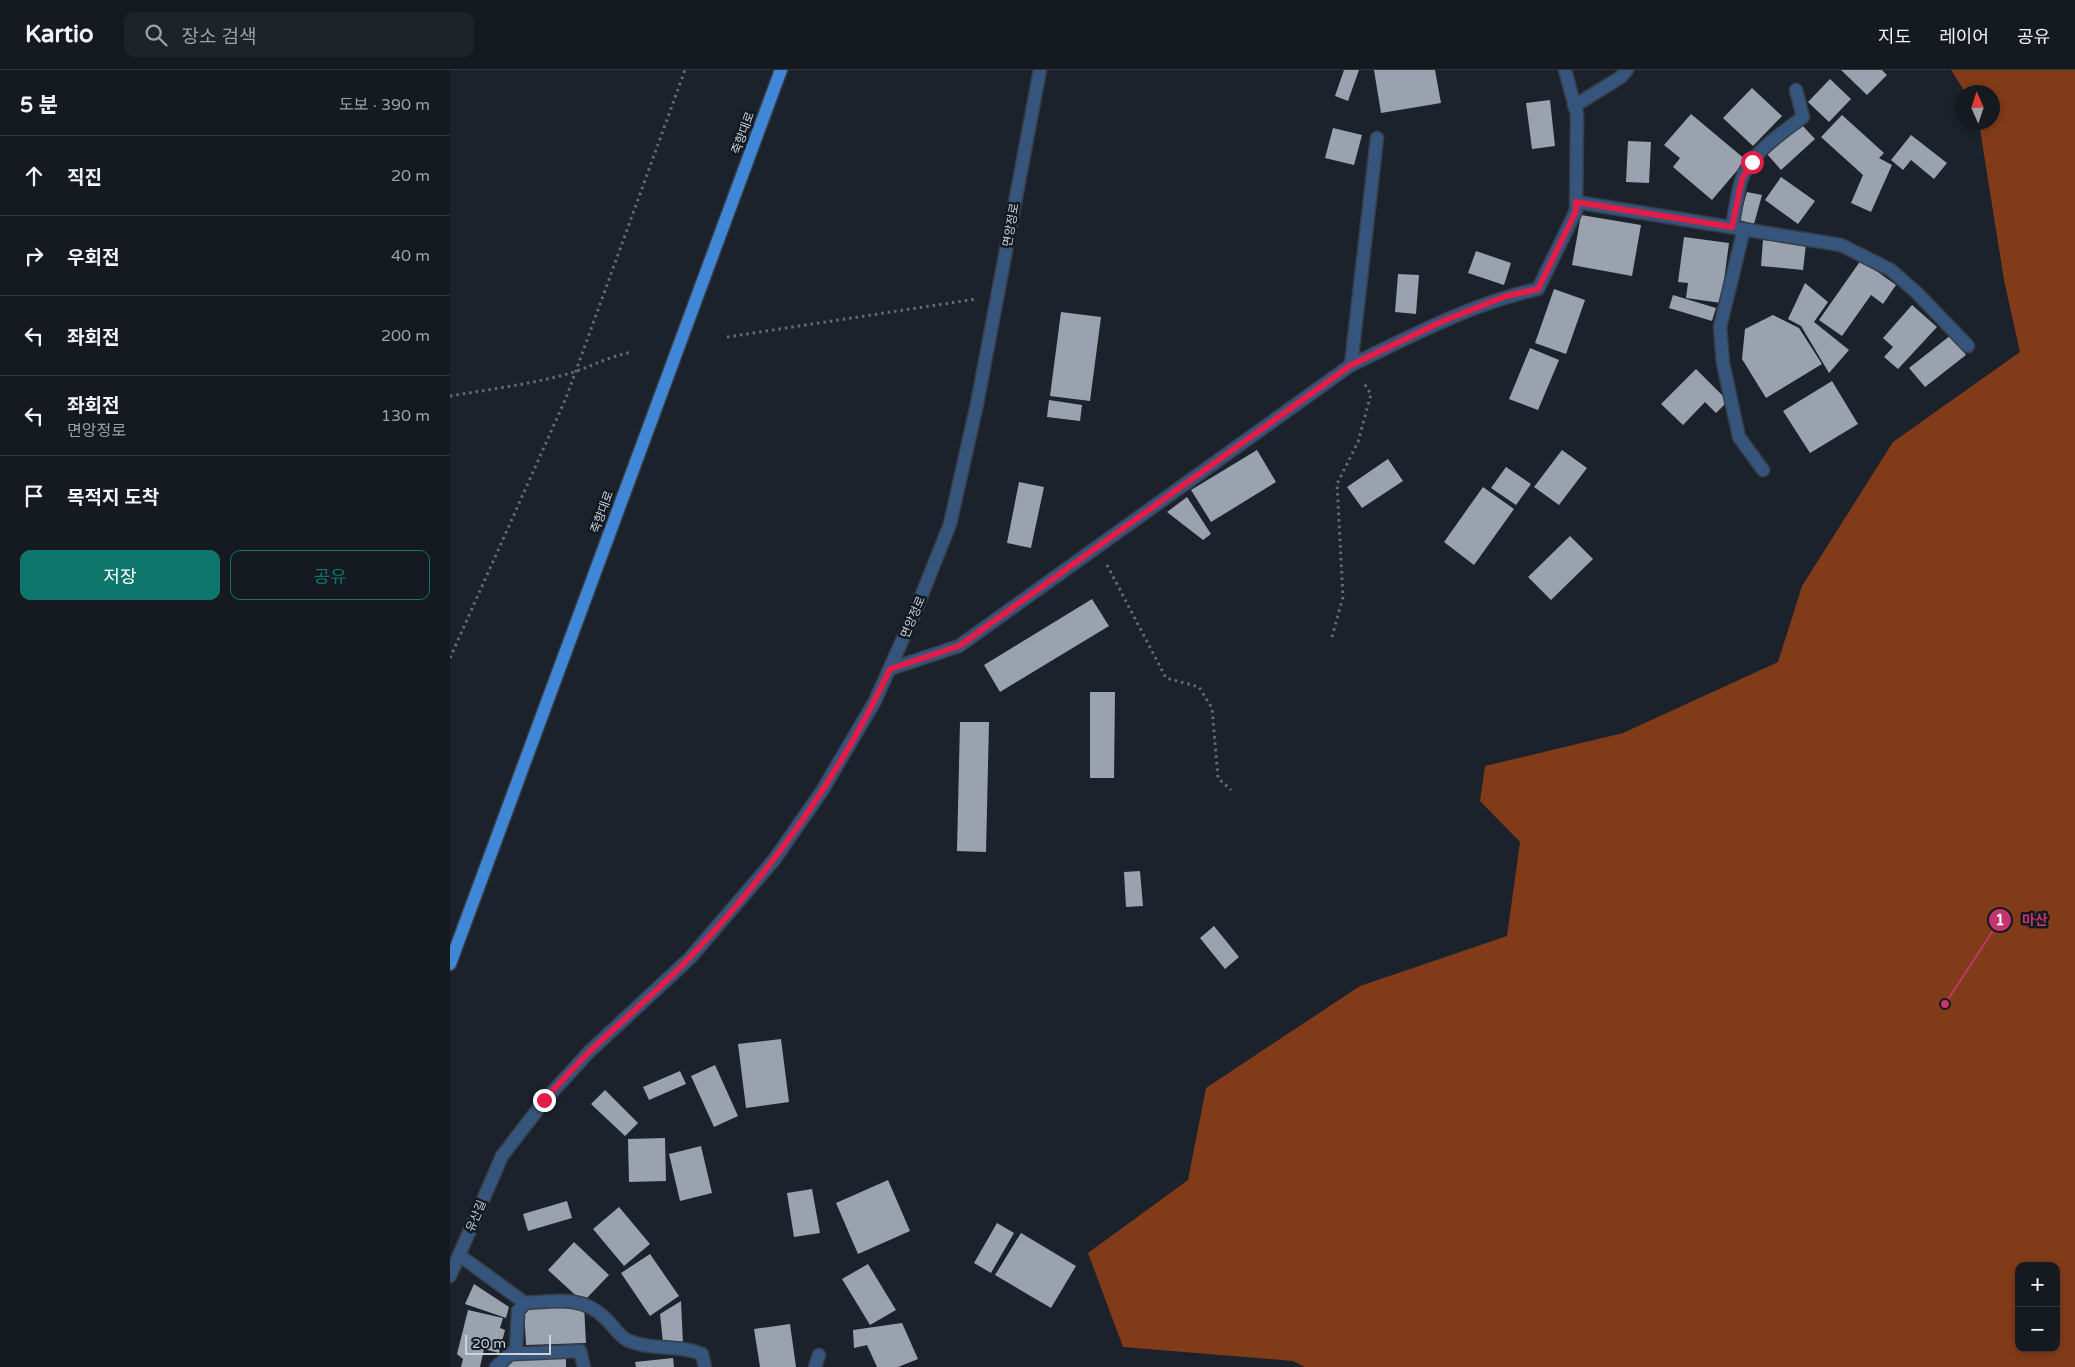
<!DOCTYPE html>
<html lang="ko">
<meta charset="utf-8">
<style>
body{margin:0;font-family:"Varela Round","Noto Sans KR",sans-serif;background:#1d2329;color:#f1f3f6}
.controls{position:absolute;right:15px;bottom:15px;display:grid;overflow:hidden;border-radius:10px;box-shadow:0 2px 8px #0003}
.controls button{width:45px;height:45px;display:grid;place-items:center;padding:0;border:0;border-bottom:1px solid #33383e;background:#141a20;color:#f1f3f6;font:25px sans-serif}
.compass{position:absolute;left:1505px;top:15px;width:45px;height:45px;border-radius:50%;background:#141a20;box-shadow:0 2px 8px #0003;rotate:357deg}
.scale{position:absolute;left:15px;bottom:12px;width:86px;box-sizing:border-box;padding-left:5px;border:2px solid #cdd2d8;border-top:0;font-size:14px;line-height:18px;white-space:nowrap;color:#cdd2d8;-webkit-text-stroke:4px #111921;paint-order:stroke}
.stop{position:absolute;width:15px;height:15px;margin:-11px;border:4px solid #e11d48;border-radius:50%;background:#fff}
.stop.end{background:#e11d48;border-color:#fff;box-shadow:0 1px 5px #0008}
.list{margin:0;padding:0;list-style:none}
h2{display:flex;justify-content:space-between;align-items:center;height:65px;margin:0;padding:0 20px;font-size:21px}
h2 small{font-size:16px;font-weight:400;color:#9da1a5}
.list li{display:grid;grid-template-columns:32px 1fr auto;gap:15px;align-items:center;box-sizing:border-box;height:80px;padding:0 20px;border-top:1px solid #33383e}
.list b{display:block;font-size:19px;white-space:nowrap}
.list p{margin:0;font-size:16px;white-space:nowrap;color:#9da1a5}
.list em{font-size:16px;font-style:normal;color:#9da1a5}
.actions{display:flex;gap:10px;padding:15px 20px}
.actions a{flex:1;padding:11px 0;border:1px solid #0f766e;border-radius:10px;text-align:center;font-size:18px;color:#0f766e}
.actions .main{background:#0f766e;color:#fff}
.icon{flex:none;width:28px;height:28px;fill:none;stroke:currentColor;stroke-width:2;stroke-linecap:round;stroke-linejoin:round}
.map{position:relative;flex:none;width:1625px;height:1297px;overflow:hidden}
header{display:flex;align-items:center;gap:30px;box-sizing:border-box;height:70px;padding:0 25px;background:#141a20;border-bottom:1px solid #33383e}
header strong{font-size:24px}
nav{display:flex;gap:28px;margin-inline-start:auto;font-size:18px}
.search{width:350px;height:45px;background:#1d2329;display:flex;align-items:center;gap:12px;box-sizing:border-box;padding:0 18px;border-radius:10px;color:#9da1a5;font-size:19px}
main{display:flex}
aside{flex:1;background:#141a20}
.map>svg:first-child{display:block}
.forest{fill:#813b19;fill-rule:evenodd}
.building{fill:#99a2ae}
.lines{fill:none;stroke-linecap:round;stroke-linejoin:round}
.service-casing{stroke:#373e47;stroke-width:15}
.minor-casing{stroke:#373e47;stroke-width:15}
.primary-casing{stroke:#373e47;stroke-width:15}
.path{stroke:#656b72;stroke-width:3;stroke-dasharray:2.5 4;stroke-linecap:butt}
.service{stroke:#35557c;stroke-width:12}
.minor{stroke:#35557c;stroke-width:12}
.primary{stroke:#4087d8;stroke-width:12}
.route{stroke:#e11d48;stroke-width:6}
.labels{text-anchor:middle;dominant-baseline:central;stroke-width:5;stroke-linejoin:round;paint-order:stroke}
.street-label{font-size:12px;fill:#cdd2d8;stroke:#111921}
.leader{fill:none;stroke:#c4346e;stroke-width:2}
.callout-dot{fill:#c4346e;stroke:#111921;stroke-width:2}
.mark-label{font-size:15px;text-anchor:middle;font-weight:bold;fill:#fff}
.callout-label{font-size:14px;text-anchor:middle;font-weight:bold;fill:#c4346e;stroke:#111921;stroke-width:5;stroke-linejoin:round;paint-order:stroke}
</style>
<header>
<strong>Kartio</strong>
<div class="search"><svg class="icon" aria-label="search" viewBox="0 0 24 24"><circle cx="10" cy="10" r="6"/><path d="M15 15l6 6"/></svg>장소 검색</div>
<nav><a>지도</a><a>레이어</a><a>공유</a></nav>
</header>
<main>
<aside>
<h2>5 분<small>도보 · 390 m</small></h2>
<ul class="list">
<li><svg class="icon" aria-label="ahead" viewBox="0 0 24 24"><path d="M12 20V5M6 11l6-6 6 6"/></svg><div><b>직진</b></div><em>20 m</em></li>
<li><svg class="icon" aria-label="right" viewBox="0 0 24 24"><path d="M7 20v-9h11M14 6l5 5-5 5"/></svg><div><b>우회전</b></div><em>40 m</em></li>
<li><svg class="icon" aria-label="left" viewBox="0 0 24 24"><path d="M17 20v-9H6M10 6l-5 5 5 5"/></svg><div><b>좌회전</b></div><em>200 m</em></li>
<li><svg class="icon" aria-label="left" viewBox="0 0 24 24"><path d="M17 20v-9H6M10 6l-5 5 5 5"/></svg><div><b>좌회전</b><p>면앙정로</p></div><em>130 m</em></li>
<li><svg class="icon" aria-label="arrive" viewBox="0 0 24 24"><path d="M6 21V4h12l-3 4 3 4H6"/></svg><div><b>목적지 도착</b></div></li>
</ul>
<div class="actions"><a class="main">저장</a><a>공유</a></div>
</aside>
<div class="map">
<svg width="1625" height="1297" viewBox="0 0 1625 1297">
<rect width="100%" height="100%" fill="#1b222b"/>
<!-- forest -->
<path class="forest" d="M1501,0H1625V1297H855L843,1291L673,1277L638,1183L738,1110L756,1018L910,916L1057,866L1070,772L1030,731L1035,696L1173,663L1328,592L1352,516L1443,372L1570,282L1554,210L1529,53L1542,52V22H1515ZM1569,1196H1606V1278H1569Z"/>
<!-- building -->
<path class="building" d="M894,0H909L898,31L885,26Z
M924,0H985L991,33L931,43Z
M1391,0H1432L1437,5L1417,25Z
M1380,9L1401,29L1379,52L1358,32Z
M1302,18L1332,46L1303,76L1273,48Z
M1100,30L1105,76L1082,79L1076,33Z
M1241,44L1296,90L1262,130L1223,97L1230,88L1214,75Z
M1392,45L1434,83L1429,88L1442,95L1421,142L1401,133L1413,105L1371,67Z
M1350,53L1365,69L1331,100L1317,84Z
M883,58L912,65L904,95L875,88Z
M1461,65L1497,93L1484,109L1461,90L1453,100L1441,90Z
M1178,71L1201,72L1199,113L1176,112Z
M1331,107L1365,131L1348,154L1315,130Z
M1297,122L1312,125L1304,154L1289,150Z
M1131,145L1191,155L1182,206L1122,195Z
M1234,167L1279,173L1271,233L1236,228L1238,213L1228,212Z
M1313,170L1356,174L1353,200L1311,196Z
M1026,181L1061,193L1054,215L1018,203Z
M1411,190L1446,215L1433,234L1421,225L1392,266L1369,250Z
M948,204L969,205L966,244L945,242Z
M1355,213L1378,232L1364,252L1399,280L1379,303L1351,256L1338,249Z
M1104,219L1135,230L1116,284L1085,273Z
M1223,225L1266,238L1262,251L1219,238Z
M1462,235L1487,257L1448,299L1434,287L1443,277L1433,268Z
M611,242L651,247L640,331L600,326Z
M1323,245L1349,258L1372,294L1316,328L1292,289L1295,259Z
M1501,265L1516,285L1475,317L1459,298Z
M1080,278L1109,290L1088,340L1059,329Z
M1246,299L1278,331L1266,343L1255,332L1233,355L1211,334Z
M1382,311L1408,354L1360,383L1333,341Z
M599,330L632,335L630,351L597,347Z
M807,380L826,412L761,452L741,420Z
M1112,380L1137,398L1109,435L1084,417Z
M938,389L953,411L912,438L897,417Z
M1056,397L1081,414L1066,435L1041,418Z
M569,412L594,417L581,478L557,473Z
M1033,417L1064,439L1024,495L994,472Z
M737,427L761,464L753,470L717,442Z
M1120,466L1143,489L1101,530L1078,507Z
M642,529L659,556L550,622L534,595Z
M640,622H665L664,708H640Z
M510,652H539L536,782L507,781Z
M690,801L693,836L676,837L674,802Z
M764,856L789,887L775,899L750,868Z
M331,969L339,1032L296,1038L288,974Z
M265,995L288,1046L264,1057L241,1006Z
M230,1001L236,1014L199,1030L193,1017Z
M155,1020L188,1053L175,1066L141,1034Z
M215,1068L216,1111L179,1112L178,1069Z
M251,1076L262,1123L230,1131L219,1084Z
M438,1110L460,1161L408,1184L386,1133Z
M362,1119L370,1163L344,1167L337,1123Z
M117,1131L122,1148L78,1161L73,1144Z
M169,1137L200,1174L174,1196L143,1159Z
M547,1153L564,1163L541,1203L524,1193Z
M571,1163L626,1196L601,1238L545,1205Z
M124,1172L159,1205L133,1232L98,1200Z
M200,1184L229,1226L200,1246L171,1203Z
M418,1194L446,1240L420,1255L392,1209Z
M24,1214L59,1237L56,1248L15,1234Z
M231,1231L233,1273H213L210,1244Z
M134,1236L136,1273L76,1275L74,1239Z
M18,1240L53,1248L50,1258L55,1260L49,1283L34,1279L30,1297H11L13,1289L7,1284Z
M452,1253L468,1289L448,1297H427L417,1275L404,1278L403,1260Z
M340,1254L346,1297H310L304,1259Z
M116,1287V1297H57L56,1290Z
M223,1288L224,1297H186L185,1292Z"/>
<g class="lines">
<defs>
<path id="service" d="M1124,36L1171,7L1177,0
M1282,157C1285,142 1287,125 1291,111C1299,84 1332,63 1353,47L1346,20
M1294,159L1270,257L1273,293L1289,367L1313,400
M9,1185L75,1233C105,1231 132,1225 155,1248C162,1254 169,1266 177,1270C201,1281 229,1274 252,1284L255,1297
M62,1284L130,1281L134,1297
M46,1297L66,1279L68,1241L75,1233
M365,1297L369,1285"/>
<path id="minor" d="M1126,132L1391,175L1441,200L1467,223L1518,276
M901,295C962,266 1022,233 1088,219L1126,141L1127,44L1115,0
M440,599L509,576L901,295L927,68
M0,1206L52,1086L95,1030L139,982L240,888L324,790L372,721L425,631L465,542L500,454L527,334L590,0"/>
<path id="primary" d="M0,894L331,0"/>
</defs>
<!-- service casing -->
<use href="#service" class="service-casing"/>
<!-- minor casing -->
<use href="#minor" class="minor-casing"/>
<!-- primary casing -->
<use href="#primary" class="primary-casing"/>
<!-- path -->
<path class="path" d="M277,267L526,229
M0,326C41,319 84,314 124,302C144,295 161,286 182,282
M657,495L716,608L749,617L762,638L768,708L781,720
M882,567L893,527L887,414L908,372L921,324L913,312
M0,588L116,328L235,0"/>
<!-- service -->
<use href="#service" class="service"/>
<!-- minor -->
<use href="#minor" class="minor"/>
<!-- primary -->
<use href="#primary" class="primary"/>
</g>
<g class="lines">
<!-- route -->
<path class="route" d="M94,1030C110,1013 125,996 141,980C174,949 209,920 240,887C321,802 390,705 440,599L509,576L901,295L993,251L1056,226L1088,219L1126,141V132L1282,157L1292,109L1302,92"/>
</g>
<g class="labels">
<!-- street labels -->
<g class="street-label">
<text transform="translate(293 63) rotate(-70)">죽향대로</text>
<text transform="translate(561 155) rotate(-80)">면앙정로</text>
<text transform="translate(152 442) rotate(-70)">죽향대로</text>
<text transform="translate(463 547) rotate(-67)">면앙정로</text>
<text transform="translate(26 1146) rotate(-67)">유산길</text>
</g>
</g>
<!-- callouts -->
<path class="leader" d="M1495 934L1550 850"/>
<g class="callout-dot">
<circle cx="1495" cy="934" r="5"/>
<circle cx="1550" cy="850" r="12"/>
</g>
<g class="mark-label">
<text x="1550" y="855">1</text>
</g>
<g class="callout-label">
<text x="1585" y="855">마산</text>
</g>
</svg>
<div class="controls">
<button>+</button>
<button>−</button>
</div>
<svg class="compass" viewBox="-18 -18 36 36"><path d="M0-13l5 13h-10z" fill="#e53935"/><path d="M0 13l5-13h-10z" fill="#9da1a5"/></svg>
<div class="scale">20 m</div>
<div class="stop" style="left:1302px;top:92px"></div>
<div class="stop end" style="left:94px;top:1030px"></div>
</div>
</main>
